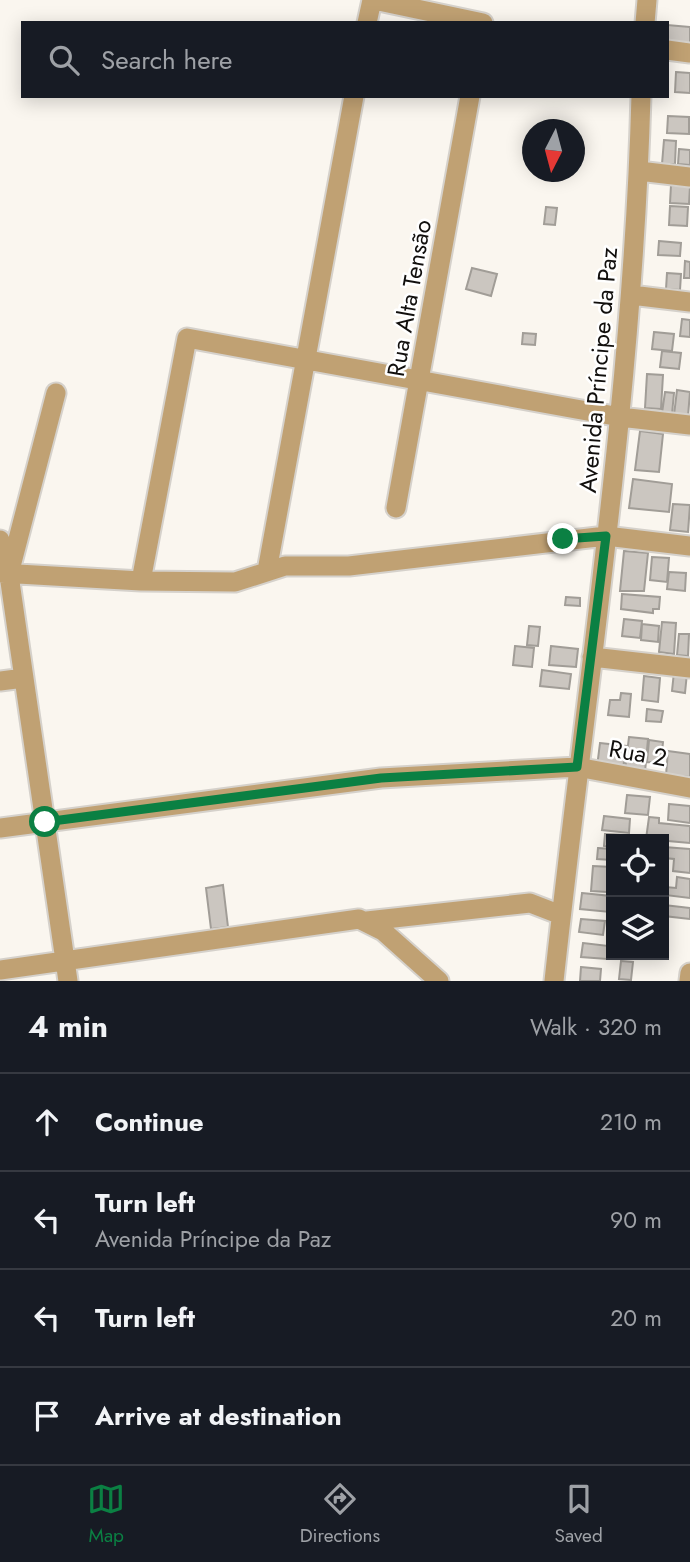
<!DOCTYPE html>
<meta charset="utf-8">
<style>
body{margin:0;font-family:Jost,sans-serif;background:#242831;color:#f1f3f6}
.controls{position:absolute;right:21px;bottom:21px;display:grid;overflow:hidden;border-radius:0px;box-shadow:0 4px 18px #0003}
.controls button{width:63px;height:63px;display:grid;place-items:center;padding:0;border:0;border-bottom:2px solid #363941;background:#171b24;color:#f1f3f6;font:35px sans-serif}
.compass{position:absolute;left:522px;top:119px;width:63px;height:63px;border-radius:50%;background:#171b24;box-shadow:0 4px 18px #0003;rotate:186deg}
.stop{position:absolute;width:21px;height:21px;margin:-16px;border:5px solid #0b8043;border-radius:50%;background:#fff}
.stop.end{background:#0b8043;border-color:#fff;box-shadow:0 2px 7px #0008}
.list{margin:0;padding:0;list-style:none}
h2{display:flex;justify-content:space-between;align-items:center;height:91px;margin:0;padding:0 28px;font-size:30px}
h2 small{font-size:23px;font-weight:400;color:#9ea1a6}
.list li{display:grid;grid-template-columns:46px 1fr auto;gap:21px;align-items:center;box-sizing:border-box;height:98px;padding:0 28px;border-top:2px solid #363941}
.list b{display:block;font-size:26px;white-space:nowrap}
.list p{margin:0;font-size:23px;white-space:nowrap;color:#9ea1a6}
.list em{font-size:23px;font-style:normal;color:#9ea1a6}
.icon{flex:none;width:38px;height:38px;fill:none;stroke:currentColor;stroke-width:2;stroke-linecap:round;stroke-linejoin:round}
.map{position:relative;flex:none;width:690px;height:981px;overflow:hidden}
.search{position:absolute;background:#171b24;box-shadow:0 4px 18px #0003;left:21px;right:21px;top:21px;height:77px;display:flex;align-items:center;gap:18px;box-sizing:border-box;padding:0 24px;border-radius:0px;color:#9ea1a6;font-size:26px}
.sheet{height:483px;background:#171b24}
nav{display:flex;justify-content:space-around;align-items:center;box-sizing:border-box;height:98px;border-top:2px solid #363941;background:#171b24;font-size:19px;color:#9ea1a6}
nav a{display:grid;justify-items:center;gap:4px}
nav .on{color:#0b8043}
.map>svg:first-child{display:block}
.building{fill:#cbc6c0;stroke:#a19d97;stroke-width:2}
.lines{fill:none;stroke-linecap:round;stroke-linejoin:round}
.street-casing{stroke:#d5d1cb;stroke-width:23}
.street{stroke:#c0a173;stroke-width:19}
.route{stroke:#0b8043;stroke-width:9}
.labels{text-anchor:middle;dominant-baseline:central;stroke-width:5;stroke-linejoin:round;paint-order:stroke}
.street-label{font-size:24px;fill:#110f0d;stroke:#fff}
</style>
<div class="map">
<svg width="690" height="981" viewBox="0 0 690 981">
<rect width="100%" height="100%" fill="#faf6ef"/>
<!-- building -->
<path class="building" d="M667,25L690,27V46L667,44Z
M676,72L690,73V93L675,92Z
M668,116L689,117V134L667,133Z
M664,140L676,141L675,164H662Z
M679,149L690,150V165L678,164Z
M671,185L690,186L689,204L670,203Z
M670,206L688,207L687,226L669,225Z
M546,207L557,208L555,225L544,224Z
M659,241L681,243L680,256L658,255Z
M685,261L690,262V278H684Z
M472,268L497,274L491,296L466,289Z
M667,273L681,274L680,290L666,289Z
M682,319L690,320V337L680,336Z
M654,332L674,334L672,351L652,349Z
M523,333L536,334L535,345L522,344Z
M662,351L681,353L679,369L660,367Z
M647,374L663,375L661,409L645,408Z
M677,390L690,392L688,416L674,415Z
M665,392L674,393L672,414L662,413Z
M640,431L663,434L659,472L635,470Z
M633,479L672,484L669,512L629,508Z
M673,504L690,505L688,532L670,530Z
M624,551L648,553L644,591H620Z
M652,557L669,558L667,582L650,580Z
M669,572L686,573L685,591L667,589Z
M622,594L660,597L659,609H653V613L621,609Z
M566,597L580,598V606L565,605Z
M624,619L642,621L640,638L622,636Z
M662,622L676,623L674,654L659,652Z
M642,624L659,626L658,642L641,640Z
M529,626L540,627L538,646L527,645Z
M679,634H689L688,656L677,655Z
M515,646L534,648L532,667L513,665Z
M551,646L578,649L576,667L549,665Z
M542,670L571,674L569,689L540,686Z
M674,672L687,673L685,693L672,691Z
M644,676L660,678L658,702L642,700Z
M621,693L631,694L629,717L608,715L610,700H620Z
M647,709L663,711L661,722L646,721Z
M629,737L648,739L645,772L625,770Z
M649,740L663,742L661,763L647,762Z
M600,743L626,746L623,769L597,767Z
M668,751L690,754V777L666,775Z
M627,795L650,797L648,815L625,813Z
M669,804L690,806V823L668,820Z
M604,816L630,819L629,833L602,830Z
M649,817L659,818V823L690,826V843L646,839Z
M605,834L625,835V839H611V847L604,846Z
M664,847L690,849V873L673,871L674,859L664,858Z
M598,848L611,849V860L597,859Z
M593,866L611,867L607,892L591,891Z
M677,877L690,879V898L665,895L666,887L676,888Z
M223,885L228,927L211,929L206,888Z
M582,893L611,896L610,912L580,909Z
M664,905L690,908V919L664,916Z
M581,919L605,921L603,935L579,932Z
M583,943L609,946L607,959L581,957Z
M621,961L633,962L631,980L619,979Z
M581,967L601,969L600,981H580Z"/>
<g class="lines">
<defs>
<path id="street" d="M374,0L483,23
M367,23L372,0
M645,23L647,0
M667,50L690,53
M639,171L690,177
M631,295L690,302
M690,425L620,417L187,338L141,581L235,582L285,566H349L606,536L690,546
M396,508L470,96
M0,540L9,575L68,981
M10,570L56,393
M267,571L354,96
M0,573L141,581
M592,657L690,668
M0,681L24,678
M0,828L381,778L577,767L690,788
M367,921L530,903L561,915
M0,970L359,919L383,931L439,981
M554,981C586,687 633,393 641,96
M689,981L690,973"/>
</defs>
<!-- street casing -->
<use href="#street" class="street-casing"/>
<!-- street -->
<use href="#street" class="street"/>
</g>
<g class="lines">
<!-- route -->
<path class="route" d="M45,822L381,778L577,767L606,536L563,539"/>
</g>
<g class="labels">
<!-- street labels -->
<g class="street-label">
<text transform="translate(409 298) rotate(-80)">Rua Alta Tensão</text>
<text transform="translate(598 370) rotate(-85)">Avenida Príncipe da Paz</text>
<text transform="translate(638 753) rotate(10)">Rua 2</text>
</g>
</g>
</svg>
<div class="controls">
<button><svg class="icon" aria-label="locate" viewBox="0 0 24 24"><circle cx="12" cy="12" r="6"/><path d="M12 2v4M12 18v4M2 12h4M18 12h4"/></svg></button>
<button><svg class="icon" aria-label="layers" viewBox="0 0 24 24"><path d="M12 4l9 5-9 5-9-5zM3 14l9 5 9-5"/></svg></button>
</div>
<svg class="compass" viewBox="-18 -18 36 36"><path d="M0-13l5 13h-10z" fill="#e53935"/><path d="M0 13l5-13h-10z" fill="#9ea1a6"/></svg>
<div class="stop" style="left:45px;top:822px"></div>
<div class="stop end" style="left:563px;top:539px"></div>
<div class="search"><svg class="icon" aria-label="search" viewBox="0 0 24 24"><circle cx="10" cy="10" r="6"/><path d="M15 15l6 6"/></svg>Search here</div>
</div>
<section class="sheet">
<h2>4 min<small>Walk · 320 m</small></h2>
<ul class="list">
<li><svg class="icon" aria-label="ahead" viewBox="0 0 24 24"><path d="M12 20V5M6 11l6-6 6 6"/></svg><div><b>Continue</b></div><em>210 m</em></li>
<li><svg class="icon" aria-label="left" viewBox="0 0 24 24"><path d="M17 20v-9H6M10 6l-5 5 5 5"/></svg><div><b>Turn left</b><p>Avenida Príncipe da Paz</p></div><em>90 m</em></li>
<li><svg class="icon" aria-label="left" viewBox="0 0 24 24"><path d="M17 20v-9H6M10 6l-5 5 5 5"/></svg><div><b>Turn left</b></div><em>20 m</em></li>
<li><svg class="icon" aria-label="arrive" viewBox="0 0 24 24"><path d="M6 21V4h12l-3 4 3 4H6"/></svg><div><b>Arrive at destination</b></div></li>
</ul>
</section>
<nav>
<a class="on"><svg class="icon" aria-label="map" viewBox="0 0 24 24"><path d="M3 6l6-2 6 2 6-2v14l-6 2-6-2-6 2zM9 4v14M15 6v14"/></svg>Map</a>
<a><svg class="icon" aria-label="directions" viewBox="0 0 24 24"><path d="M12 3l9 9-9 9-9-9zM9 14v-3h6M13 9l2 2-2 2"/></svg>Directions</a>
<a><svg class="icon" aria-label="saved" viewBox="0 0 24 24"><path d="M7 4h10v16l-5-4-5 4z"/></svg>Saved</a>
</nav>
